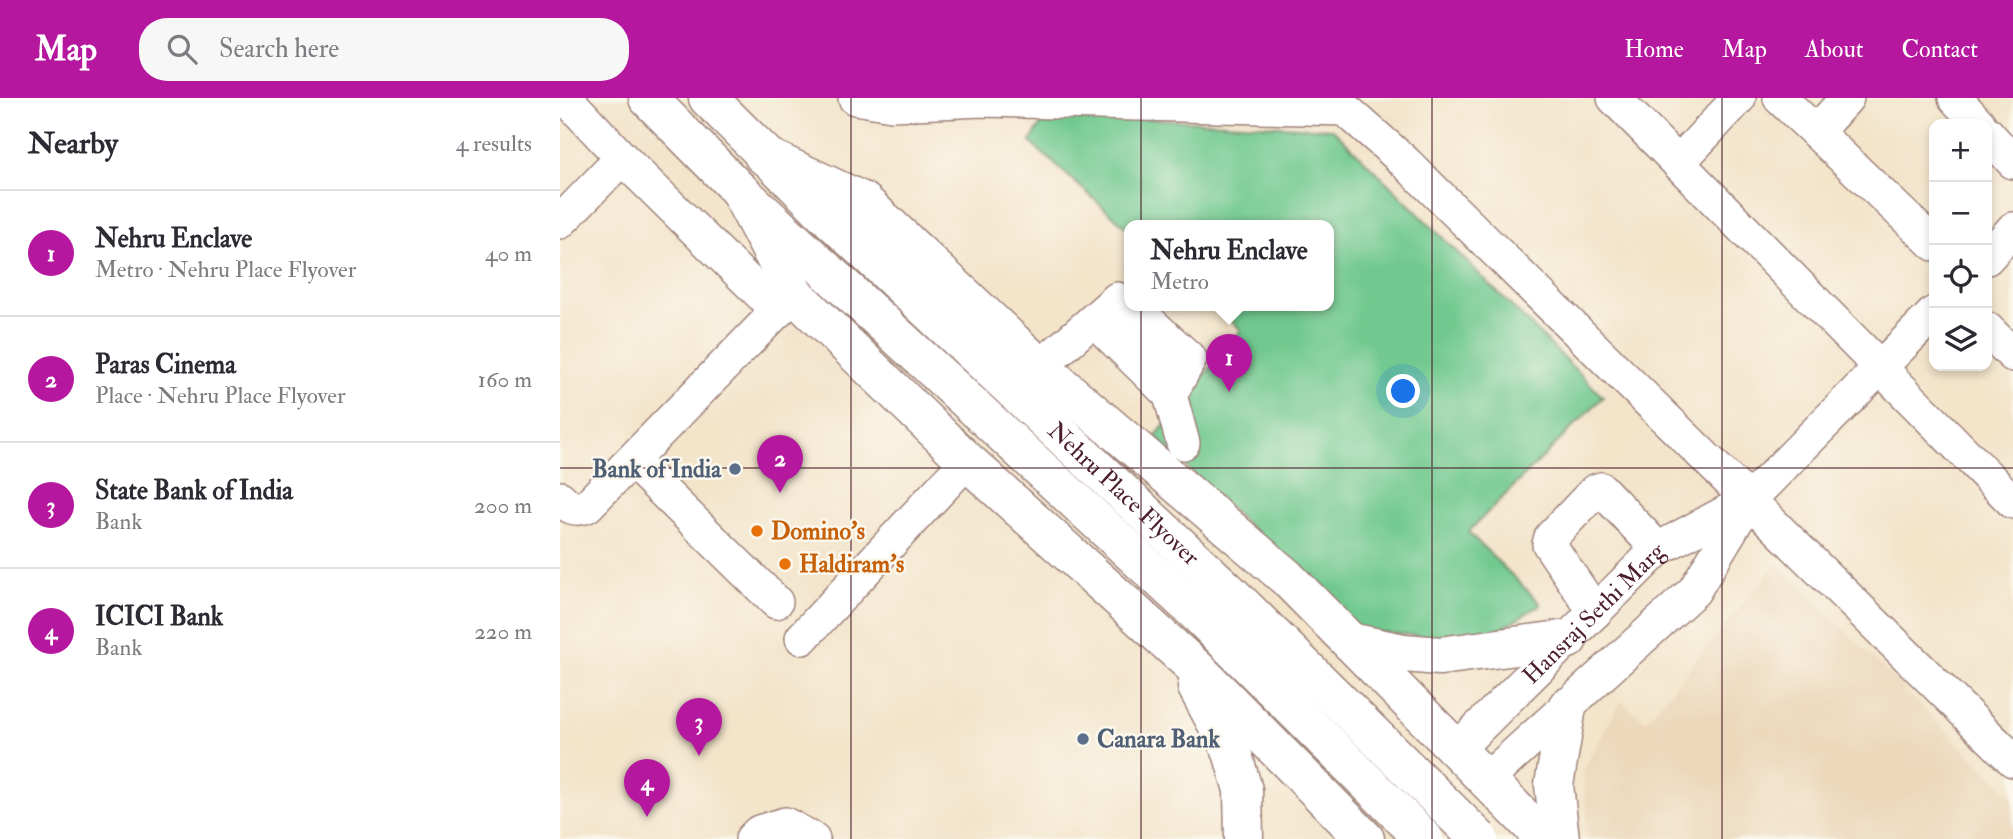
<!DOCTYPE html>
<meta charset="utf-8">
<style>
body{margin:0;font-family:"IM FELL Double Pica",serif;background:#f7f7f7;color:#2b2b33}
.controls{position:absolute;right:21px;top:21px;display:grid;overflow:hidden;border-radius:14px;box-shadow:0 4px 10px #0003}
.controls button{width:63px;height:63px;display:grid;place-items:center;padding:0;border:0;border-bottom:2px solid #e1e1e2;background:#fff;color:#2b2b33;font:35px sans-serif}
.you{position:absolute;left:844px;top:294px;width:24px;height:24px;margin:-18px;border:5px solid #fff;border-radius:50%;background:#1a73e8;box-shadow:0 0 0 10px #1a73e833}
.badge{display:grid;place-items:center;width:46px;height:46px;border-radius:50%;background:#b5179e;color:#fff;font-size:23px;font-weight:700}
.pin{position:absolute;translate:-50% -58px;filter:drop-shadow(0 2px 4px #0008)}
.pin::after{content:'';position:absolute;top:37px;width:24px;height:21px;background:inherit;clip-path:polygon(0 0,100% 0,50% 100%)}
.popup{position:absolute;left:564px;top:122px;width:210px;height:91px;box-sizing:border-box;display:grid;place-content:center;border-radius:14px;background:#fff;filter:drop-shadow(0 2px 5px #0005);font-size:23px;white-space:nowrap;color:#7c7c81}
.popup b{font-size:26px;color:#2b2b33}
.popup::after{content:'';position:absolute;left:50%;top:100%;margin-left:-14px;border:14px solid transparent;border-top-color:#fff}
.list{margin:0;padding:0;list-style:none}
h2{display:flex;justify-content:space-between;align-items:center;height:91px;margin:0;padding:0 28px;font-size:30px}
h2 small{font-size:23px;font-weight:400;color:#7c7c81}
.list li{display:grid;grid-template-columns:46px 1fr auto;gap:21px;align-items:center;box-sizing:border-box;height:126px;padding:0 28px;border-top:2px solid #e1e1e2}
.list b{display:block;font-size:26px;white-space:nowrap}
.list p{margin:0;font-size:23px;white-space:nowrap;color:#7c7c81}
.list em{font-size:23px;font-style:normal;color:#7c7c81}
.icon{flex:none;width:38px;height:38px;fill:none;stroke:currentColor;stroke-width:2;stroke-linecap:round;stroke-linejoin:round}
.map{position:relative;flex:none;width:1453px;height:741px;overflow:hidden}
header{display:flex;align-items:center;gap:42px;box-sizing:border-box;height:98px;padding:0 35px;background:#b5179e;color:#fff}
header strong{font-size:33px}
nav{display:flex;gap:38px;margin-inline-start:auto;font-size:24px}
.search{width:490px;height:63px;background:#f7f7f7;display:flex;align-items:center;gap:18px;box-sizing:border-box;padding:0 24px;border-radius:28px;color:#7c7c81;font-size:26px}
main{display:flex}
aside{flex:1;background:#fff}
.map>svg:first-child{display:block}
.built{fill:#ecd7ba}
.green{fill:#71c98f;stroke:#5e745d;stroke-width:2}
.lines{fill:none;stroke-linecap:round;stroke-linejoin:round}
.minor-casing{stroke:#9e827a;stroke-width:36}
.major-casing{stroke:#9e827a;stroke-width:41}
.minor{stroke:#fff;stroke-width:33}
.major{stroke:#fff;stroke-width:38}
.major-bridge-casing{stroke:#9e827a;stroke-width:41;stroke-linecap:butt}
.major-bridge{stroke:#fff;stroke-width:38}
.grid{fill:none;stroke:#4a1f2b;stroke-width:2;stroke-opacity:0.55}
.service-dot{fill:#5c6f8a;stroke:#fbf7ec;stroke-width:2.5}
.food-dot{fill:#e8710a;stroke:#fbf7ec;stroke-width:2.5}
.labels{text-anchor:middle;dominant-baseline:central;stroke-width:5;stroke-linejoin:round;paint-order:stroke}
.service-label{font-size:24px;font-weight:bold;fill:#4e5e75;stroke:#fbf7ec;text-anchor:end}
.street-label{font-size:24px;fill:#4a1f2b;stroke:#fbf7ec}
.food-label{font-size:24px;font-weight:bold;fill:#c56008;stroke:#fbf7ec;text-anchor:start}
</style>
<header>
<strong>Map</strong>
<div class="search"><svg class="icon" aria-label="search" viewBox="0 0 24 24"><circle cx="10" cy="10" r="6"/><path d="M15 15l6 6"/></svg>Search here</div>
<nav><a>Home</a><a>Map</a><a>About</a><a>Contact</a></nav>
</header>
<main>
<aside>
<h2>Nearby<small>4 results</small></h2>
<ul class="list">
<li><span class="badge">1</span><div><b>Nehru Enclave</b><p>Metro · Nehru Place Flyover</p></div><em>40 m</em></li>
<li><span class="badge">2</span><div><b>Paras Cinema</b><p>Place · Nehru Place Flyover</p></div><em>160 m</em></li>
<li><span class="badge">3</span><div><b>State Bank of India</b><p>Bank</p></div><em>200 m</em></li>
<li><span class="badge">4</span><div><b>ICICI Bank</b><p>Bank</p></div><em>220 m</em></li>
</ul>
</aside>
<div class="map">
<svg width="1453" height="741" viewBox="0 0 1453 741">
<rect width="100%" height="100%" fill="#fbf7ec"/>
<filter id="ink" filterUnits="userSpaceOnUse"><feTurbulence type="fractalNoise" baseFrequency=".0143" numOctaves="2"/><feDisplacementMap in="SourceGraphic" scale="14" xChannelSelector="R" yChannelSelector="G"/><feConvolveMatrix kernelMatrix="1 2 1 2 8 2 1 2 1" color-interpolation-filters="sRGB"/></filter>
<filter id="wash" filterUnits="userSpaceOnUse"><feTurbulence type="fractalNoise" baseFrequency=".00686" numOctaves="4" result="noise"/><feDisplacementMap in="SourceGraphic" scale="28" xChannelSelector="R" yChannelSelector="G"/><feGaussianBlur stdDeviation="1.57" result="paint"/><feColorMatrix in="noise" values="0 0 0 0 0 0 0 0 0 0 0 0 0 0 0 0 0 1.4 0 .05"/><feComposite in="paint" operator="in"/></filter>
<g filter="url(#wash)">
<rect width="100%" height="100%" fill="#f3e4ca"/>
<!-- built -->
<path class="built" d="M1217,465L1453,699V741H1028L1023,673L1061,603L1086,623Z"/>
<!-- green -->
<path class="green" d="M488,15L773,31L1043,299L908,434L981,506L920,544L798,532L595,339L681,232L655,208H769V128H569V132L470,44Z"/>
</g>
<g filter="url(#ink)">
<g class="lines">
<defs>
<g id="minor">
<path d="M6,0L62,60L218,213"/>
<path d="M295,0L332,6L422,2L785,11L845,64L1453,662"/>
<path d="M1054,0L1453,404"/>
<path d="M1220,0L1374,146"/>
<path d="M1395,0L1419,26"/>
<path d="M1256,34L1287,0"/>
<path d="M1427,35L1453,64"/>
<path d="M1118,65L1179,0"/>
<path d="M0,124L62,60"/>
<path d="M1427,160L1453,131"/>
<path d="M572,208L630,261C623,273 617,285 610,297L546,234L566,217L625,270"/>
<path d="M1427,231L1453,257"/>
<path d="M480,269L557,201"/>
<path d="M610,297L623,345"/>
<path d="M73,364L216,504"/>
<path d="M0,400C9,409 14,413 27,408L234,196"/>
<path d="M1035,514L989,446L991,439L1035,393L1041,391L1098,451"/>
<path d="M242,540L407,363"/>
<path id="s1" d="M896,652L1098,451L1187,403"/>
<path d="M926,682L1134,493L1189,402L1374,215"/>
<path d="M192,741L199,734L225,726L253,741"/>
</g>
<g id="major">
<path d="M88,0L179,92L640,518"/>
<path id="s2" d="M148,0L264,115L669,494"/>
<path d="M203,57L304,104L480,269L726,479L985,741"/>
<path d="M179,92L234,196L407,363L639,573L805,741"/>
<path d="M790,544L844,555L880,558L1008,541"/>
<path d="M637,589L672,654L683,692L684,741"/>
<path d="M1000,741L994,687L1007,609"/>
</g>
</defs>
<!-- minor casing -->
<use href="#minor" class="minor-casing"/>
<!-- major casing -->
<use href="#major" class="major-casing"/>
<!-- minor -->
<use href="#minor" class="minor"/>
<!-- major -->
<use href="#major" class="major"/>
<defs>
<path id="major-bridge" d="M669,494L919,741
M640,518L864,741"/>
</defs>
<!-- major-bridge casing -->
<use href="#major-bridge" class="major-bridge-casing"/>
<!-- major-bridge -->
<use href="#major-bridge" class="major-bridge"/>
</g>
</g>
<!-- grid -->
<path class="grid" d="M291,0V741M581,0V741M872,0V741M1162,0V741M0,370H1453"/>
<!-- markers -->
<g class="service-dot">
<circle cx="175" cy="371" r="7"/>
<circle cx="523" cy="641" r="7"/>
</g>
<g class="food-dot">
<circle cx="197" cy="433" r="7"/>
<circle cx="225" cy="466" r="7"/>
</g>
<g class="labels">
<!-- service labels -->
<g class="service-label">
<text x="161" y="371">Bank of India</text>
<text x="537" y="641" text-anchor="start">Canara Bank</text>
</g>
<!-- street labels -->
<g class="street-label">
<text stroke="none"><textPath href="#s2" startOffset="574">Nehru Place Flyover</textPath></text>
<text stroke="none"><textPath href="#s1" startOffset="194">Hansraj Sethi Marg</textPath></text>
</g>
<!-- food labels -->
<g class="food-label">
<text x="211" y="433">Domino's</text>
<text x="239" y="466">Haldiram's</text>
</g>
</g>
</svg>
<div class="controls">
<button>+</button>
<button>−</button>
<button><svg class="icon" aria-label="locate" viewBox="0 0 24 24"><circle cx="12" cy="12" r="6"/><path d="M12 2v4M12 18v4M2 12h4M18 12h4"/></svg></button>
<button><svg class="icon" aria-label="layers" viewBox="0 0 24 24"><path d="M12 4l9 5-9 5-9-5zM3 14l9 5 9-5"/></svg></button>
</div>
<div class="you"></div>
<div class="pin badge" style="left:669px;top:294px">1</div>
<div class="popup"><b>Nehru Enclave</b>Metro</div>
<div class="pin badge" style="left:220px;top:395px">2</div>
<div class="pin badge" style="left:139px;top:658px">3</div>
<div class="pin badge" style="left:87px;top:719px">4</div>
</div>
</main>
